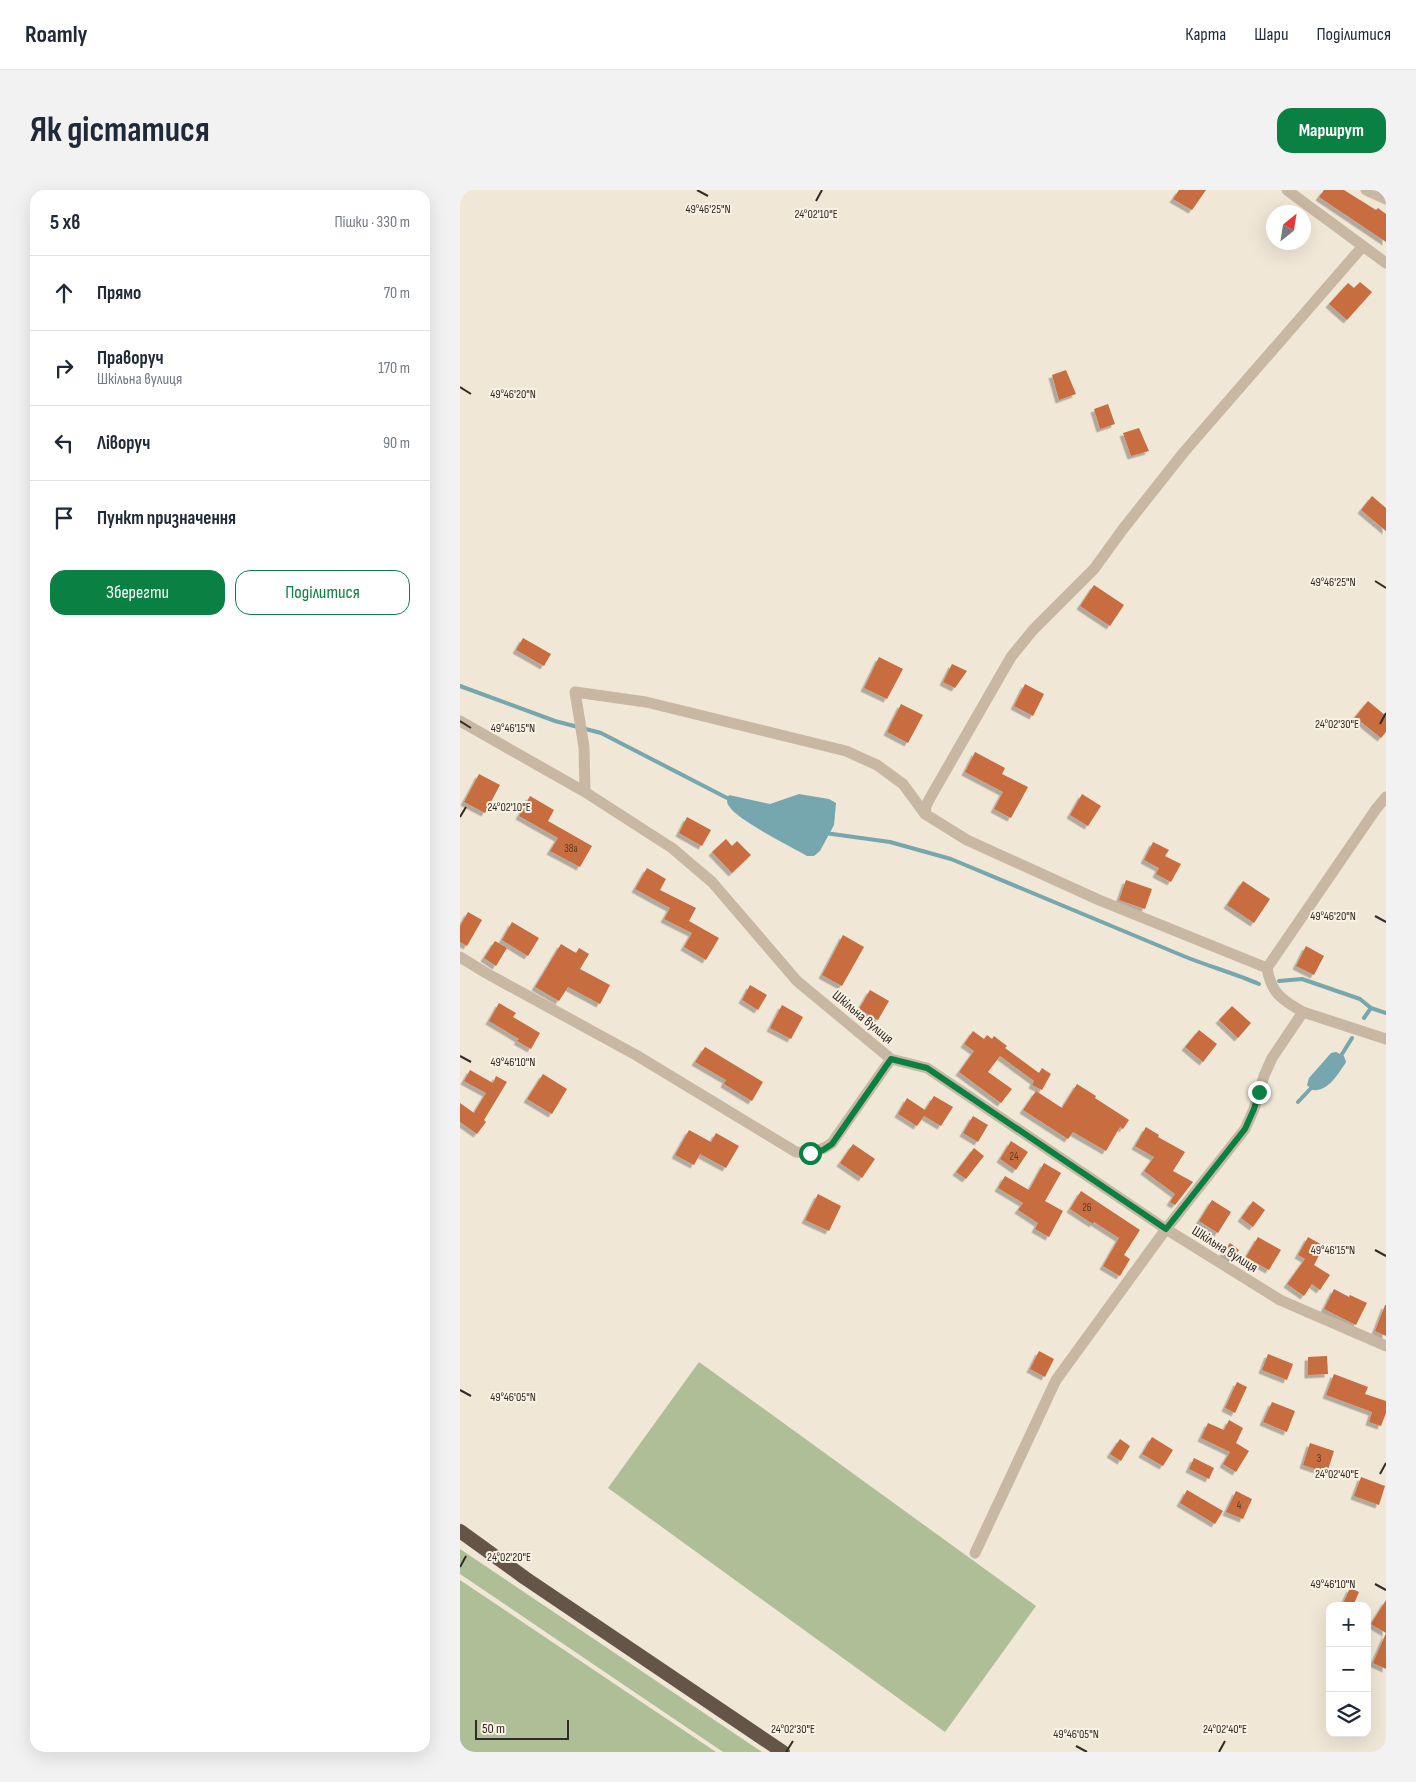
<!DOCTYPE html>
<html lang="uk">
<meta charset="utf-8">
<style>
body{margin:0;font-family:"Sofia Sans Condensed",sans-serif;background:#f2f2f3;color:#1f2937}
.controls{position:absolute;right:15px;bottom:15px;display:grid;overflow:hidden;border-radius:10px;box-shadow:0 5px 20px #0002}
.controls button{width:45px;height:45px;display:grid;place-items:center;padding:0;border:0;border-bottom:1px solid #e0e1e3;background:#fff;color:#1f2937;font:25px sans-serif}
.compass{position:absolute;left:806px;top:15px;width:45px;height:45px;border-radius:50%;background:#fff;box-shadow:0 5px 20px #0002;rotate:30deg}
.scale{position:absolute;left:15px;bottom:12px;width:94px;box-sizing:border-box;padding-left:5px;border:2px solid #332b25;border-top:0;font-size:14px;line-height:18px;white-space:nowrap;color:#332b25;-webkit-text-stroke:4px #f9f1e3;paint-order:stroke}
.stop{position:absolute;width:15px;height:15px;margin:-11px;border:4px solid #0b8043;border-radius:50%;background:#fff}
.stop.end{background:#0b8043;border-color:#fff;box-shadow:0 1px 5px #0008}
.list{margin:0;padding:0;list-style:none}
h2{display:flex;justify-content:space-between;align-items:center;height:65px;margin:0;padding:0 20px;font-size:21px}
h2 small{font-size:16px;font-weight:400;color:#747a83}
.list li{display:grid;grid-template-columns:32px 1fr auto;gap:15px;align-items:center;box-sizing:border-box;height:75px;padding:0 20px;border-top:1px solid #e0e1e3}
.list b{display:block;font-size:19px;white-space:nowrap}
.list p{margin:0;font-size:16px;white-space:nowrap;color:#747a83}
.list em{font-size:16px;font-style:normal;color:#747a83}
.actions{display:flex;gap:10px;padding:15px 20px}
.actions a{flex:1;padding:11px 0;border:1px solid #0b8043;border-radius:15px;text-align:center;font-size:18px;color:#0b8043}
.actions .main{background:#0b8043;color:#fff}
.icon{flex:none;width:28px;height:28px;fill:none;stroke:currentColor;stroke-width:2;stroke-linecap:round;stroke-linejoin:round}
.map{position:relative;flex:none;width:926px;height:1562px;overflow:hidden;border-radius:15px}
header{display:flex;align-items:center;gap:30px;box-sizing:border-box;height:70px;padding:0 25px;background:#fff;border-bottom:1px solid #e0e1e3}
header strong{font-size:24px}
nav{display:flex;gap:28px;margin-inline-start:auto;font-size:18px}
.intro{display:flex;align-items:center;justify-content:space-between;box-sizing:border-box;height:120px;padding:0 30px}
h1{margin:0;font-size:35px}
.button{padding:12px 22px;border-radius:15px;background:#0b8043;color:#fff;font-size:18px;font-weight:700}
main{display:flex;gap:30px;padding:0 30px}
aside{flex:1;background:#fff;border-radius:15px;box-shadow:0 5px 20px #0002}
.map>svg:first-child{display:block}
.green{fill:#aebf97}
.water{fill:#76a6ae}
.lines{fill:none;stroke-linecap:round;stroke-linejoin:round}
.stream{stroke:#76a6ae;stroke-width:4}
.building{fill:#c76d3f;filter:url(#shadow)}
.minor{stroke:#c8b8a3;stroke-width:11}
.trunk{stroke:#655549;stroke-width:14}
.route{stroke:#0b8043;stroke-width:6}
.ticks{fill:none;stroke:#332b25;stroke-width:2}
.labels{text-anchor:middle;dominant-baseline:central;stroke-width:4;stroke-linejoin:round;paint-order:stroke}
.number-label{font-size:11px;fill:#583c2c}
.street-label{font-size:14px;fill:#332b25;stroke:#f9f1e3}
.ticks-label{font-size:12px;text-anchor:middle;fill:#332b25;stroke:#f9f1e3;stroke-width:4;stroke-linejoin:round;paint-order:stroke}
</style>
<header>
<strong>Roamly</strong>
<nav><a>Карта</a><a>Шари</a><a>Поділитися</a></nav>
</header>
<div class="intro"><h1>Як дістатися</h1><a class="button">Маршрут</a></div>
<main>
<aside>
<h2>5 хв<small>Пішки · 330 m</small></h2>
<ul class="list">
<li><svg class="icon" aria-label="ahead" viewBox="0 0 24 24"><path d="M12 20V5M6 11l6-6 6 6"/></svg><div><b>Прямо</b></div><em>70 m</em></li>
<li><svg class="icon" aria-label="right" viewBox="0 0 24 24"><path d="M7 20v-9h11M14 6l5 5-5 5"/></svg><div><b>Праворуч</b><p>Шкільна вулиця</p></div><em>170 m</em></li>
<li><svg class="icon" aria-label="left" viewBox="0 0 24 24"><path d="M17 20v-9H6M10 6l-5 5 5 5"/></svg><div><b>Ліворуч</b></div><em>90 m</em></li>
<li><svg class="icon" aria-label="arrive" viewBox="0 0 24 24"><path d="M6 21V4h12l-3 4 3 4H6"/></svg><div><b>Пункт призначення</b></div></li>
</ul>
<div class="actions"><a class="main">Зберегти</a><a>Поділитися</a></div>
</aside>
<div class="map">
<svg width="926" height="1562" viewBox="0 0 926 1562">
<defs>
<filter id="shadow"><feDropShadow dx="-3.5" dy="3.5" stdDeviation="0" flood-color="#0004"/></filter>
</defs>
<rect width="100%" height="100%" fill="#f1e7d7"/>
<!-- green -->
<path class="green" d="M239,1172L576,1416L485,1542L148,1298Z
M0,1359L302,1562H263L0,1384Z
M0,1390L256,1562H0Z"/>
<!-- water -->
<path class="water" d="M339,604L369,609L376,613L374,635L360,661L354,666H347C330,656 277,630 269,616C266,612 267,609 269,605L310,614Z
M876,862L884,866L886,872L885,874C877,885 868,902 852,900L847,895L849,888L871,863Z"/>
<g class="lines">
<!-- stream -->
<path class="stream" d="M0,496L95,531L141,543L271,610
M365,643L430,652L491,669L721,765C747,776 774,783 799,794
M819,791L842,789L900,809L911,818L926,823
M904,828L911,818
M879,869L892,848
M838,912L853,896"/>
</g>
<!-- building -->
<path class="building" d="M719,0H746L732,20L713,9Z
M864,0H884L916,20L918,18L926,24V52L859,7Z
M900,92L912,102L887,130L869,114L888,93L894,98Z
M606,180L616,204L599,210L592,185Z
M648,214L655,234L640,239L634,219Z
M679,238L689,261L671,266L663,243Z
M912,306L926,318V341L901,320Z
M634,395L664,415L650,436L620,416Z
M63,448L91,464L84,476L56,460Z
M419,467L443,479L427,509L404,498Z
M492,474L507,481L495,498L483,492Z
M565,494L584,504L573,526L554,516Z
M908,511L926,526V542L921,548L895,527Z
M441,514L463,525L448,553L427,542Z
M515,562L545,578L542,584L568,597L551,628L534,619L543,602L505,582Z
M19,584L40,595L25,623L4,612Z
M622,604L641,616L628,636L610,625Z
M70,606L94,620L88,631L132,656L120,677L90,661L98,648L59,626Z
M227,627L251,640L242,656L219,643Z
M266,649L272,656L277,651L291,665L272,683L252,662Z
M693,652L709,660L705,666L721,674L711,692L696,684L699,678L684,670Z
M187,678L206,689L200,700L236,718L229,731L259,748L246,770L224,757L232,743L204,729L210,718L175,699Z
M666,690L692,699L685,719L659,710Z
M783,691L810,709L794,733L767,715Z
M8,722L22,730L7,756L0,752V736Z
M52,732L79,748L68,766L42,750Z
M383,745L404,757L382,796L362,785Z
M35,751L47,758L36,776L24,768Z
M101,754L116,763L119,758L129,764L120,779L150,795L140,814L108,797L99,811L75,797Z
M846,756L864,766L854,785L836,776Z
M290,795L307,805L298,820L282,810Z
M410,800L429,811L418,830L399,819Z
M39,813L56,823L53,827L80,843L71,859L57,851L59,849L29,831Z
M322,815L343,827L331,849L310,838Z
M772,816L791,833L778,848L759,830Z
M739,840L757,854L743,872L725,857Z
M513,841L524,849L527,845L532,849L534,846L547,856L545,858L579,883L582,878L591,884L582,900L572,895L574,891L540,866L528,882L552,899L541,913L499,882L514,861L504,854Z
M245,857L303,892L292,911L264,894L266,890L235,872Z
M10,880L33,893L36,886L47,892L24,930L26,932L17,944L0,932V913L14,923L26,903L4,891Z
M83,884L107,899L92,924L67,909Z
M617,894L636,906L635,908L669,930L663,939L660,937L646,961L613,942L608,949L563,920L576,901L602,918Z
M474,906L493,917L481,936L464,926L457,936L438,924L447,908L465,920Z
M513,926L528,935L518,952L503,943Z
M686,937L699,945L698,947L725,962L713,981L733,992L715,1015L710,1012L715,1004L684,981L694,967L675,956Z
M229,940L251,952L256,943L279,956L266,978L240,964L234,975L215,965Z
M551,951L568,962L556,980L540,969Z
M393,954L415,969L402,988L380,973Z
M514,958L524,966L506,989L496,982Z
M584,973L601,983L585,1011L603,1021L589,1047L575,1039L578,1033L558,1020L563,1013L538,998L545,986L569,1000Z
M621,1001L680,1040L664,1065L670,1069L660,1086L643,1076L659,1048L634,1032L633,1034L610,1019Z
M358,1004L381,1016L369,1041L345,1030Z
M752,1010L771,1022L758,1043L739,1031Z
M793,1011L805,1020L793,1037L781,1028Z
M798,1047L821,1060L809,1080L786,1067Z
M848,1047L864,1056L854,1075L870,1085L860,1100L852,1094L844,1106L827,1094L845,1069L838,1065Z
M770,1053L779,1060L771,1071L762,1064Z
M874,1099L889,1107L890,1105L907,1113L896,1135L864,1119Z
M925,1115H926V1146L915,1141Z
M579,1161L594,1169L585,1187L570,1179Z
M808,1164L833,1174L827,1190L802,1180Z
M867,1166L868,1184L848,1185V1167Z
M874,1184L908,1197L905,1204L926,1211V1223L921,1236L909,1232L912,1222L866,1205Z
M777,1192L787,1197L775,1223L765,1218Z
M812,1212L835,1221L827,1242L803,1232Z
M769,1230L783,1238L776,1253L789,1261L776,1282L763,1274L770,1262L741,1248L748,1233L764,1240Z
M692,1247L713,1260L703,1276L682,1264Z
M660,1249L670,1256L661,1271L650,1264Z
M850,1253L874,1261L867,1283L843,1275Z
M734,1268L754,1278L749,1289L729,1279Z
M901,1287L925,1296L919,1315L894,1306Z
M727,1300L763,1321L755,1334L720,1313Z
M776,1301L792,1309L783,1329L766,1322Z
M890,1398L899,1402L893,1416H882Z
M926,1410V1443L911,1434Z
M926,1443V1479L913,1473Z"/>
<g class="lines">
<!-- minor -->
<path class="minor" d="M827,0L926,73
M906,0L926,9
M0,531L125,602L212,658L252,692L337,791L431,869L467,878L706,1039L820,1110L926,1156
M125,602L124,557L115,502L186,512L386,561L417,575L443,594L465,624L507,650L639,710L807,778C811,803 822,810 843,822L926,849
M465,624L466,616L470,608L551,467L573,440L634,379L663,339L724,262L903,56
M0,767L26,783L176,865L336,962C351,963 360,962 372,953L431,869
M807,778L916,619L926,607
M515,1363L596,1190L706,1039L785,939L794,919L804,886L812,868L843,822"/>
<!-- trunk -->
<path class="trunk" d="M0,1341L65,1388L323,1562"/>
</g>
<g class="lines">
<!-- route -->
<path class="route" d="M350,963L363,960L372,954L431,869L467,878L706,1039L785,939L794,919L799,902"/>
</g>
<!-- ticks -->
<path class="ticks" d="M237,0L248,6M356,11L362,0M0,197L11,204M915,391L926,398M0,531L11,538M920,534L926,523M0,627L6,617M915,726L926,732M0,866L11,872M915,1060L926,1066M0,1200L11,1206M920,1284L926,1273M0,1377L6,1366M915,1394L926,1400M616,1556L627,1562M326,1562L333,1551M759,1562L765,1551"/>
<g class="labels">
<!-- number labels -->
<g class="number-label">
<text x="111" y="658">38а</text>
<text x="554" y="966">24</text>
<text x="627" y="1017">26</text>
<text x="859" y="1268">3</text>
<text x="779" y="1315">4</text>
</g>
<!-- street labels -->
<g class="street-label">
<text transform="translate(403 827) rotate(40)">Шкільна вулиця</text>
<text transform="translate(765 1059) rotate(32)">Шкільна вулиця</text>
</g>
</g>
<g class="ticks-label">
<text x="248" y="23">49°46'25"N</text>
<text x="356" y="28">24°02'10"E</text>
<text x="53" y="208">49°46'20"N</text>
<text x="873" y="396">49°46'25"N</text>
<text x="877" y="538">24°02'30"E</text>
<text x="53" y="542">49°46'15"N</text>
<text x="49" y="621">24°02'10"E</text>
<text x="873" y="730">49°46'20"N</text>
<text x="53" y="876">49°46'10"N</text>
<text x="873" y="1064">49°46'15"N</text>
<text x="53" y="1211">49°46'05"N</text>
<text x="877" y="1288">24°02'40"E</text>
<text x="49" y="1371">24°02'20"E</text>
<text x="873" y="1398">49°46'10"N</text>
<text x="333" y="1543">24°02'30"E</text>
<text x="765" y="1543">24°02'40"E</text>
<text x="616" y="1548">49°46'05"N</text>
</g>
</svg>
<div class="controls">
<button>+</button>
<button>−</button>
<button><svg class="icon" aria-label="layers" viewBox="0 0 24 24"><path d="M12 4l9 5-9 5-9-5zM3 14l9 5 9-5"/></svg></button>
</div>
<svg class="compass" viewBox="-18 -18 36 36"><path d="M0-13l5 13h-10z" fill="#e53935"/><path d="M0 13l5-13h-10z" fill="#747a83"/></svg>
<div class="scale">50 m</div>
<div class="stop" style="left:350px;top:963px"></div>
<div class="stop end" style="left:799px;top:902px"></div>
</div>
</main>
